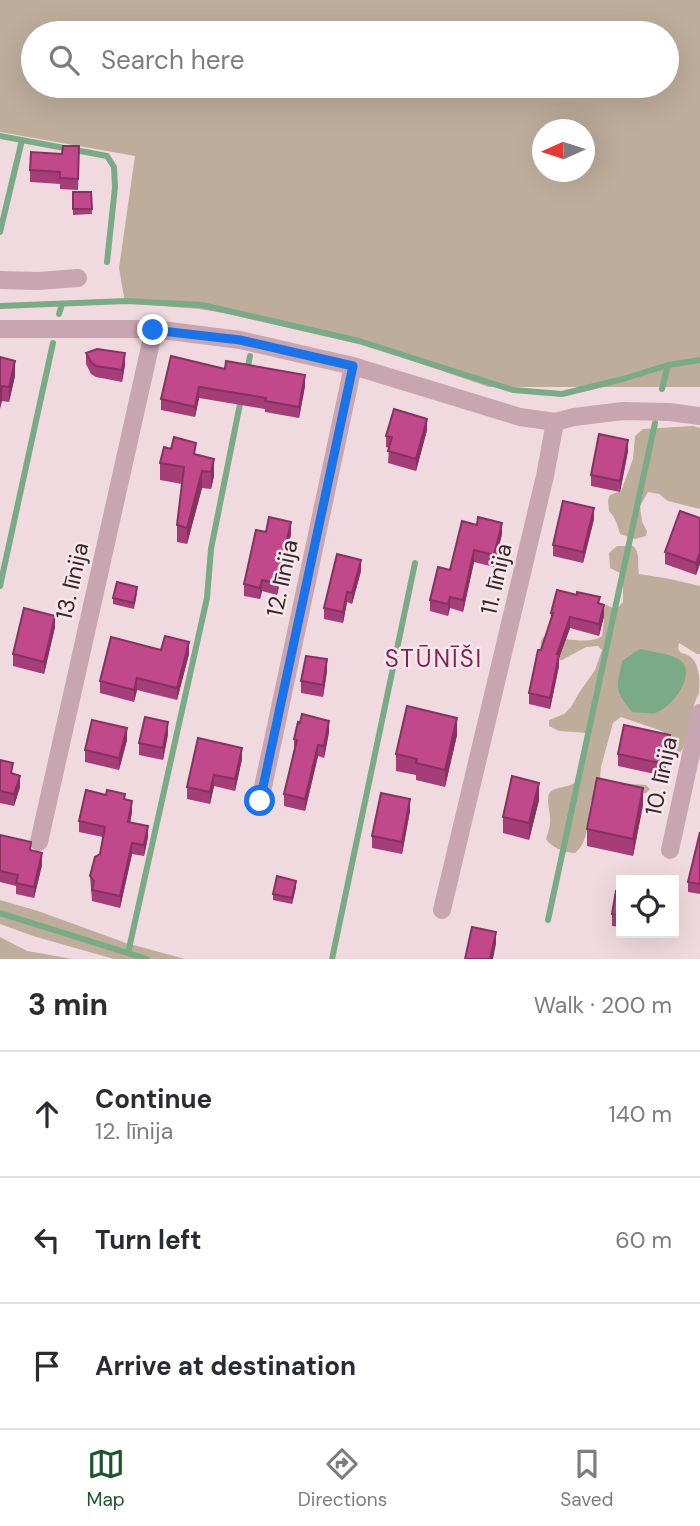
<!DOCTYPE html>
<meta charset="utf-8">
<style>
body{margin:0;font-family:"DM Sans",sans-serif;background:#f2f2f3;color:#2b2b33}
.controls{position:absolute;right:21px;bottom:21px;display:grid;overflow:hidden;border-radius:0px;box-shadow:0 7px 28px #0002}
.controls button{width:63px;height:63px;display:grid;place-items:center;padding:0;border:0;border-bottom:2px solid #e1e1e2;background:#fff;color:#2b2b33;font:35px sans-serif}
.compass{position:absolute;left:532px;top:119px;width:63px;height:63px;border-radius:50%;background:#fff;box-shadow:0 7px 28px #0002;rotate:267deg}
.stop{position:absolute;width:21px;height:21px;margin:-16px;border:5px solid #1a73e8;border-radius:50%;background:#fff}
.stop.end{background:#1a73e8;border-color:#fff;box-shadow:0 2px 7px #0008}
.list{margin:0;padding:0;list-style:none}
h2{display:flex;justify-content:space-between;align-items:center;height:91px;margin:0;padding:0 28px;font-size:30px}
h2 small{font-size:23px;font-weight:400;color:#7c7c81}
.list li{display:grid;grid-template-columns:46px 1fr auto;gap:21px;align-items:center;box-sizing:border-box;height:126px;padding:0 28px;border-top:2px solid #e1e1e2}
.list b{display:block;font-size:26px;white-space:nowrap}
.list p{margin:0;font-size:23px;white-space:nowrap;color:#7c7c81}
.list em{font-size:23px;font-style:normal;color:#7c7c81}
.icon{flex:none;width:38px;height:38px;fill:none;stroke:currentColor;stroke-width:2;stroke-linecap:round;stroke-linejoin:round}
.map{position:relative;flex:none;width:700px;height:959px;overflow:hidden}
.search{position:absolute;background:#fff;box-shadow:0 7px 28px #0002;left:21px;right:21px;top:21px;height:77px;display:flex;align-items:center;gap:18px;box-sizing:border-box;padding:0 24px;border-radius:38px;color:#7c7c81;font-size:26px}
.sheet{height:469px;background:#fff}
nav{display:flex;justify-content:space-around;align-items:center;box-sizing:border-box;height:98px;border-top:2px solid #e1e1e2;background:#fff;font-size:19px;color:#7c7c81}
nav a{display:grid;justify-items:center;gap:4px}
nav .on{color:#1f532c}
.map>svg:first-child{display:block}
.green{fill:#bead9b;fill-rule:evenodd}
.water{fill:#7aab86}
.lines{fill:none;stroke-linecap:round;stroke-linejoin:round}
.stream{stroke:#7aab86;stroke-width:6}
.minor{stroke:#c7a6b2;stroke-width:18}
.wall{fill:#a53e78}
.shaded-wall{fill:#863261}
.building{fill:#c0488b;stroke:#863261;stroke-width:2}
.route{stroke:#1a73e8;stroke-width:9}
.labels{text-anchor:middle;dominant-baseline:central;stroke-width:5;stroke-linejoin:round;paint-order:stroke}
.street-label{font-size:23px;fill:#34272d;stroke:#f8e6ea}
.neighbourhood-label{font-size:24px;letter-spacing:2px;fill:#7f2457;stroke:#f8e6ea}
</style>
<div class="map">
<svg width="700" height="959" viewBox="0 0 700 959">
<rect width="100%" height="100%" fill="#f0dae0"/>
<!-- green -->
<path class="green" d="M0,0H700V387H489L331,333L261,319L199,309L125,303L119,268L135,156L0,132ZM667,33V86H33V33ZM542,130H584V172H542Z
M693,426L700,428V509L668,501L659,494L648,492L640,506L642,522L647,531L646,536L635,539L620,534C618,526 615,517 609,511L608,500L610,495L621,491L633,459L635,436L643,429Z
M617,546H633C641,553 637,564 639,574L670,579L700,586V654H697L679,643L678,649L681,653C700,656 700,677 699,693C697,698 694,703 693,709C691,716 692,724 691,731C688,740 683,748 678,756L673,753L671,738L662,731L621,717L613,723L601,767L600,778L603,782L646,785L650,789L646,793L641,794L597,789C595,792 593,796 592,799C586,818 591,840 575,853C565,853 551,847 546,839C548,833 550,827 550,822C551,814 546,802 549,794C554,784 574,791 582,775L587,733L559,731L549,726V720L564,714L571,707L579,693L595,670L602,650L598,646L586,647L562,660L550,662L540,657L541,641L543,637C560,636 588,646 602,636L604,620L598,608L602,604L607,605L616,610L623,602V580L624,575L610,568L609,553Z
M0,900L38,911L126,943L185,959H114L33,936L0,924Z
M0,937L27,951L73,959H0Z"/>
<!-- water -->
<path class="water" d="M640,649C652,652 667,653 678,659C700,671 672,709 655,713C648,714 639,712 632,712C614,689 616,690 622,661Z"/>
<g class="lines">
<!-- stream -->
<path class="stream" d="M0,136L107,156L114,167L115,187L107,262
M0,232L22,140
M0,306L127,301L202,305L359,341L513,390L562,394L623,379L668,365L700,360
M59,314L62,304
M247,371L250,356
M662,389L668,365
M0,586L53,343
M0,913L147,959
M548,920L655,423
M128,953L207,598L211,549L241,399
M332,959L415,563"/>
<!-- minor -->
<path class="minor" d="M0,280L38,281L78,278
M0,329H154L240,340L353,366L520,417L555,422L574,417L623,411L669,412L700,416
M260,801L353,366
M39,842L154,329
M670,850L700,713
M442,910L545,476L555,422"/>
</g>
<!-- wall -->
<path class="wall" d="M79,158L78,190L60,189V184L30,182V170Z
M73,192H91L92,214L73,215Z
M86,353L125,365L122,382L96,377L91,374L86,364Z
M0,357L15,376L9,402L2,401Z
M225,369L305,386L299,418L265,412V409L199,398L195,417L161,410V399Z
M427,430L416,471L388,463L389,448L386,447V436Z
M628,451L620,492L591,486V475Z
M196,455L214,476L211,489L202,488L187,544L177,542V525L182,484L160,480V463Z
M700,518V564L696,575L665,564V552Z
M594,519L583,563L553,556V545Z
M462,521L502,534L494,567L474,562L463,612L450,608L448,616L430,611V600L450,570Z
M266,532L291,534L277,595L262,591L260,599L244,596V584Z
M361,571L352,604L347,602L343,623L324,619V608Z
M137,593L134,609L113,604V598Z
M600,604L604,616L599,636L570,628L559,658V666L550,709L529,704V693L551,619V613Z
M55,627L44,674L13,666V654Z
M161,650L189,654L177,700L137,690L134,702L100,693V681Z
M327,671L323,697L301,693V681Z
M329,732L324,758L318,756L305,811L284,806V794L294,749V739Z
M168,734L163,760L139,755V743Z
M457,735L445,787L416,780V775L396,771V754Z
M127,740L119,770L85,762V750Z
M670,747L664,776L618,766V754Z
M242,759L235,791L214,786L210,804L187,799V787Z
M0,760L13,774L20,787L14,806L0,803Z
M125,799L132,812L130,823L148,837L144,856L132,854L120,908L92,901L90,876L100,854L103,837L79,832V821Z
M539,800L529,840L503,833V817Z
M643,805L633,856L587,846V829Z
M410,811L402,854L372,848V836Z
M700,832V894L688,892V882Z
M0,835L31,851L42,865L34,898L16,894V886L0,882Z
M296,887L292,904L273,900V894Z
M621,892V927L612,926V914Z"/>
<!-- shaded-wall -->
<path class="shaded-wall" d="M125,353V365L122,382V370Z
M15,361V376L9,402V387Z
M305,375V386L299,418V407Z
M2,386V401L0,409V394Z
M199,387V398L195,417V407Z
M427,419V430L416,471V459Z
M628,440V451L620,492V481Z
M214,459V476L211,489V472Z
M202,471V488L187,544V528Z
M594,508V519L583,563V552Z
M291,522V534L277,595V583Z
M502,523V534L494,567V555Z
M474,550V562L463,612V600Z
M700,552V564L696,575V563Z
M361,560V571L352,604V593Z
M262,580V591L260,599V588Z
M347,592V602L343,623V612Z
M450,597V608L448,616V604Z
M604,605V616L599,636V624Z
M55,616V627L44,674V662Z
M570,617V628L559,658V666L550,709V698L557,654Z
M189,642V654L177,700V688Z
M327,659V671L323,697V685Z
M137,678V690L134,702V690Z
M457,718V735L445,787V770Z
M329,721V732L324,758V746Z
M168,722V734L163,760V748Z
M127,728V740L119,770V758Z
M670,735V747L664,776V764Z
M318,745V756L305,811V799Z
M242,748V759L235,791V779Z
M214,775V786L210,804V792Z
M20,776V787L14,806V794Z
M539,783V800L529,840V823Z
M643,788V805L633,856V839Z
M410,799V811L402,854V842Z
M132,801V812L128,834V822Z
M148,826V837L144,856V845Z
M132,843V854L120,908V896Z
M42,853V865L34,898V887Z
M296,881V887L292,904V898Z
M496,932V944L493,959H490Z"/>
<!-- building -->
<path class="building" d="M63,146H79L78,179L60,178V172L30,170L31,152L62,154Z
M73,192H91L92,209H73Z
M97,349L125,353L122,370L96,366L91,362L86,353Z
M171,356L225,369L226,361L305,375L299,407L265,401L266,398L199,387L195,407L161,399Z
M0,357L15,361L9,387L2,386L0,394Z
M394,409L427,419L416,459L388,451L392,437L386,436Z
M599,434L628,440L620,481L591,475Z
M174,437L196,443L194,454L214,459L211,472L202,471L187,528L177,525L184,467L160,463L164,447L171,449Z
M563,501L594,508L583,552L553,545Z
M680,511L700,518V552L696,563L665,552Z
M269,517L291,522L277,583L262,580L260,588L244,584L256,530L266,532Z
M478,517L502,523L494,555L474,550L463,600L450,597L448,604L430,600L438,567L450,570L462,521L477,525Z
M337,554L361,560L352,593L347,592L343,612L324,608Z
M117,582L137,587L134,603L113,598Z
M557,590L577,595V592L600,597L598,603L604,605L599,624L570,617L557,654H559L550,698L529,693L538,650H541L553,613H551Z
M24,608L55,616L44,662L13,654Z
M165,636L189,642L177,688L137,678L134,690L100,681L111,637L161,650Z
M306,656L327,659L323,685L301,681Z
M407,706L457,718L445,770L416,763L417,759L396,754Z
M302,714L329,721L324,746L318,745L305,799L284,794L297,740L294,739L298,722L300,723Z
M145,717L168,722L163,748L139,743Z
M92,720L127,728L119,758L85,750Z
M624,725L670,735L664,764L618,754Z
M198,738L242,748L235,779L214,775L210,792L187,787Z
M0,760L13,763L11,773L20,776L14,794L0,791Z
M512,776L539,783L529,823L503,817Z
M597,778L643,788L633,839L587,829Z
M86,790L106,795L107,790L125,794L124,799L132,801L128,822L148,826L144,845L132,843L120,896L92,890L94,881L90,876L95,857L100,854L105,827L79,821Z
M381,793L410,799L402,842L372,836Z
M700,832V884L688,882Z
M0,835L31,842L30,850L42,853L34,887L16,883L18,875L0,871Z
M277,876L296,881L292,898L273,894Z
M616,891L621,892V916L612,914Z
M472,927L496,932L490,959H465Z"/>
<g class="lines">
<!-- route -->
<path class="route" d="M153,330L240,340L353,366L260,801"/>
</g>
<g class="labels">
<!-- street labels -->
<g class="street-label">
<text transform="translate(282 578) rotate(-78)">12. līnija</text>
<text transform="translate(496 579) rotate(-77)">11. līnija</text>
<text transform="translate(72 581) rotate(-77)">13. līnija</text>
<text transform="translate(661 776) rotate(-78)">10. līnija</text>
</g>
<!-- neighbourhood labels -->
<g class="neighbourhood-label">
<text x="434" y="658">STŪNĪŠI</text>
</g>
</g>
</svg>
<div class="controls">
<button><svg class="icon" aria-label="locate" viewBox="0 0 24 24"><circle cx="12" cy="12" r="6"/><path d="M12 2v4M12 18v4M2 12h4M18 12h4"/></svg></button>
</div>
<svg class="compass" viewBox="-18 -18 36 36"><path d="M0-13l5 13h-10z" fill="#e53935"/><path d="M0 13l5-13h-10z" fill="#7c7c81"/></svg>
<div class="stop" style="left:260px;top:801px"></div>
<div class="stop end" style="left:153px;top:330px"></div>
<div class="search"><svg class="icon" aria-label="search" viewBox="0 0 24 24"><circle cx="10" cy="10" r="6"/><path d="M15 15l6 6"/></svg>Search here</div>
</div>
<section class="sheet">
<h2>3 min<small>Walk · 200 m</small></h2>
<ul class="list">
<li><svg class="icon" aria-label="ahead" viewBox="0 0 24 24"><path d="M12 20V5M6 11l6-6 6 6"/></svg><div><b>Continue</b><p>12. līnija</p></div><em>140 m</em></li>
<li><svg class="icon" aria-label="left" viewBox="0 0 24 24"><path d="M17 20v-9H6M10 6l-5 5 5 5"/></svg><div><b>Turn left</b></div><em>60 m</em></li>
<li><svg class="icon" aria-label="arrive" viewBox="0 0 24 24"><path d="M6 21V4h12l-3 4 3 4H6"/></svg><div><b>Arrive at destination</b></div></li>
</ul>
</section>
<nav>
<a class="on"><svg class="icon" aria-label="map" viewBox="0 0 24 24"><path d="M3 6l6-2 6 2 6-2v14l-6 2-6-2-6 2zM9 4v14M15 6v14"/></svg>Map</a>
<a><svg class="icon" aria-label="directions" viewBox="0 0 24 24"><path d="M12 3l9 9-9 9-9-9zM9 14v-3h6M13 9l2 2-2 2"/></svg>Directions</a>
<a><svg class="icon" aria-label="saved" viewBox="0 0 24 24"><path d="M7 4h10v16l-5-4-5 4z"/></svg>Saved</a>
</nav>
